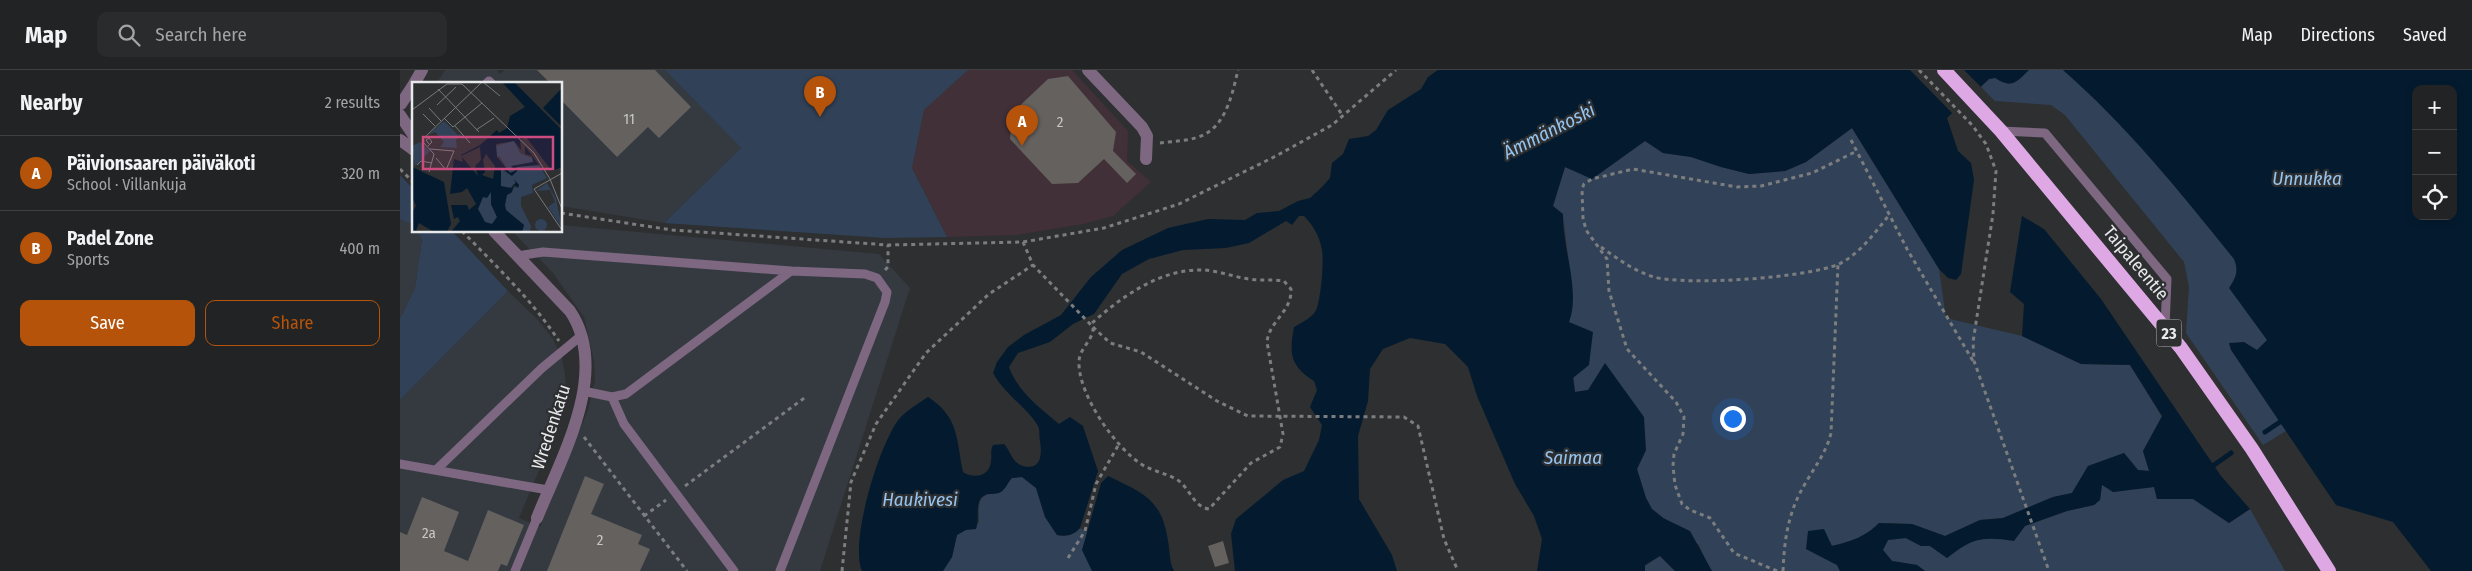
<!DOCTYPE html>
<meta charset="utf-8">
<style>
body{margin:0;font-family:"Fira Sans Condensed",sans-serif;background:#2a2b2d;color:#f1f3f6}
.controls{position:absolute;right:15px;top:15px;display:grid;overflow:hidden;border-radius:10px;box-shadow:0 2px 8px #0003}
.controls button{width:45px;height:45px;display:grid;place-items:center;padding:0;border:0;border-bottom:1px solid #3f4042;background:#222325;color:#f1f3f6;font:25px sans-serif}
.you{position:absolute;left:1332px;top:348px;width:18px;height:18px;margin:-12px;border:4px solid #fff;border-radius:50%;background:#1a73e8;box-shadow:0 0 0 8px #1a73e833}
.badge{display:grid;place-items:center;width:32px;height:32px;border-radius:50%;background:#b45309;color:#fff;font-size:16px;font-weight:700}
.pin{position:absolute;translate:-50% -41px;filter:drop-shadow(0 1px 2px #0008)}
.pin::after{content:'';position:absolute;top:26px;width:18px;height:15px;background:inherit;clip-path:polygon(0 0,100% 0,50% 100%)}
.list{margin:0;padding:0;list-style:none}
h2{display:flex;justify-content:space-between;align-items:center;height:65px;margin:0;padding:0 20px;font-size:21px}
h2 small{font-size:16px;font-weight:400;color:#a2a4a7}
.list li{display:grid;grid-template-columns:32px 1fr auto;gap:15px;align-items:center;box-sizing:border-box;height:75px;padding:0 20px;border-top:1px solid #3f4042}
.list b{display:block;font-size:19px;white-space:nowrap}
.list p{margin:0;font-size:16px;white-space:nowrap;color:#a2a4a7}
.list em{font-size:16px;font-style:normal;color:#a2a4a7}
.actions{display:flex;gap:10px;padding:15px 20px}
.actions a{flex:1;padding:11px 0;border:1px solid #b45309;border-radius:10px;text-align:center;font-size:18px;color:#b45309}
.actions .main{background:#b45309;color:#fff}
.icon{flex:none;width:28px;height:28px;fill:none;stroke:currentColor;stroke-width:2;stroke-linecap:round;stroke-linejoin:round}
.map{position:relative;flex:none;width:2072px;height:501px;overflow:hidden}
header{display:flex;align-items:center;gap:30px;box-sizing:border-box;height:70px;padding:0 25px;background:#222325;border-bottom:1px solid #3f4042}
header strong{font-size:24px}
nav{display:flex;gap:28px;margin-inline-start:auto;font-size:18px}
.search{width:350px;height:45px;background:#2a2b2d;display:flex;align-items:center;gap:12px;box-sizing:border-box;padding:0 18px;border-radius:10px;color:#a2a4a7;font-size:19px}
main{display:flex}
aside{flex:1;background:#222325}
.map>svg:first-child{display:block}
.built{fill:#343a40}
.education{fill:#423039}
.green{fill:#314258}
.water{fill:#041b2f;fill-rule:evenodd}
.pier{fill:#2d2f31}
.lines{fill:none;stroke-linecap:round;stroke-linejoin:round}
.stream{stroke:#041b2f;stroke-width:5}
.building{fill:#64615f}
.path{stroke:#7c7d7f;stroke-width:3;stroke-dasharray:4 4;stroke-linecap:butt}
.service{stroke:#7e6781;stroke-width:9}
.minor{stroke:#7e6781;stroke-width:12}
.tertiary{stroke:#7e6781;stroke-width:12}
.trunk{stroke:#dea8e4;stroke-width:14}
.labels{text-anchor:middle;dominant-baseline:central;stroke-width:4.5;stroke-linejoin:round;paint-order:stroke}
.number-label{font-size:15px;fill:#c7c7c7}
.shield{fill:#2d2f31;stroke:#b0b1b2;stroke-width:1}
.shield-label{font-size:16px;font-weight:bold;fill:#e8e9ea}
.street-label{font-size:18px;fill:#e8e9ea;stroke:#2d2f31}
.water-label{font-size:19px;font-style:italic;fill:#95c4ef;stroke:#2d2f31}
.inset-road{fill:none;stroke:#78797b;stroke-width:1}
.view{fill:#cc4c7f;fill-opacity:0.15;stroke:#cc4c7f;stroke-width:2.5}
.inset-edge{fill:none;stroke:#e8e9ea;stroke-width:2.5}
</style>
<header>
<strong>Map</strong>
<div class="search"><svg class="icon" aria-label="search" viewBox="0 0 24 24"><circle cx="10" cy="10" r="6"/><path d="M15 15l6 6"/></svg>Search here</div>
<nav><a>Map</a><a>Directions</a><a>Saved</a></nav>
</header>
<main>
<aside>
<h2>Nearby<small>2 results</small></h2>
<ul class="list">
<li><span class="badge">A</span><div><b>Päivionsaaren päiväkoti</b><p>School · Villankuja</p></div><em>320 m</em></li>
<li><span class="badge">B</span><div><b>Padel Zone</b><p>Sports</p></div><em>400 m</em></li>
</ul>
<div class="actions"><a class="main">Save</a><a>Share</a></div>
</aside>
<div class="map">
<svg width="2072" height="501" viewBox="0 0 2072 501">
<rect width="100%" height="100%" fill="#2d2f31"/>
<!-- built -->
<path class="built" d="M45,0H97L100,4L105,0H265L341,78L264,153L161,136V14H36Z
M0,149L13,153L14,161H17L22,169L15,218L0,249Z
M161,155L479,184L510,218L420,501H0V330L108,221L138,250L153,269L162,288L165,304L166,324L161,348L119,448L140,457L188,340L195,310L194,291L184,247L153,203L112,161H161Z"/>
<!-- education -->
<path class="education" d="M568,0H672L728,61L727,91L751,112L713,146L683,154L616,165L547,167L512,98L524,40Z"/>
<!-- green -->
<path class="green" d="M265,0H568L524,40L512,98L547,167L485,168L264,153L341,78Z
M1629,0H1663C1728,56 1781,123 1834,189C1839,201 1836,207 1830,218L1867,270L1857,280L1829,274L1886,361L1863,375L1786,263L1789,217L1784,192L1665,45L1651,35L1595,31L1581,17L1589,9L1595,8C1613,19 1616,12 1629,0Z
M1452,58L1539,199L1546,248L1622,266L1681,294L1730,295L1762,347L1743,381L1749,401L1738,400L1724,383L1688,396L1672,423L1653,427L1603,448L1580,450L1545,466L1512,454L1479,453C1458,474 1434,476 1406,479L1437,495L1440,501H1312L1309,498L1299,475L1252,439L1246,428L1237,399L1246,380L1205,294L1188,320L1175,322L1169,252L1172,220L1163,145L1153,136L1165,97L1192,109L1245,71L1263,83L1291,87L1321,97L1349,104L1385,101L1406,92Z
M0,105L14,120V155L0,149Z
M17,161H52L108,221L0,330V249L15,218L22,170Z
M622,407L636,418L645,447L657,465C666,467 674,465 680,458L689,463L682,480L693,501H543L552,487L557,465L579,452C578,435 577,423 598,423L612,408Z
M1702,414L1713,422L1754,417L1757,429H1793L1829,453L1850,439L1885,501H1525L1517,495L1492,491L1483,480L1488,470L1505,468L1521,476H1530L1547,488C1572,468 1582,466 1614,470L1625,456L1667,441L1694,435L1700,430Z
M1260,486L1275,501H1245V496Z"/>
<!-- water -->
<path class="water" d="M1038,0H1629C1616,12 1613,19 1595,8L1589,9L1547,48L1558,81L1571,93L1574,110L1561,204L1556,210L1548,208L1539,199L1452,58L1406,92L1385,101L1349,104L1321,97L1291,87L1263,83L1245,71L1192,109L1165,97L1153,136L1163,144C1162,177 1181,222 1169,252L1193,262L1189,295L1173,308L1175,322L1188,320L1205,293L1244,347L1246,380L1237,399L1246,428L1252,439L1263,448L1290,461L1312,501H1275L1260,486L1245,495V501H1137L1142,469L1134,446L1115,414L1077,326L1068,297L1045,274L1010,268L983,279L970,299L968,331L958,366L959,429L992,485L997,501H835L831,464L836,449L883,410L904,401L919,370L922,355L910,337L917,320L914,311C890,296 889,283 894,257C901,253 914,247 917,238C921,226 924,192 922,180C920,167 913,155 904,146H899L892,155L886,151L849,173L826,178L783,180L749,189L722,204L694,244L673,254L650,272L618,283L609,297C618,322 639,337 659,354L670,347L683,356L698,401L680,458C674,465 666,467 657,465L645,447L636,418L622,407L612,408C607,413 606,420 599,423C593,425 586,422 581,428C575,437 580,449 576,459L566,460L557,465L552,487L543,501H462C449,472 480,371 500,348C507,340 519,333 528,327C559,347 556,368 563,402C573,409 590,407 591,391C592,385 590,381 593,375L604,374C611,381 611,392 623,396C642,401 642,383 640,371C639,366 640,360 638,356C627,337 605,325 593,303L597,292L608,277L624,265L661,245L691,207L722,180L768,158L808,149L845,150L857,143L879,141L898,131L910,128L922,117L930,108L932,93L943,84L949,69L968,66L976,60L988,40L1021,19L1028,7Z
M1663,0H2072V501H2031L1993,452L1936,435L1831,280L1829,273L1844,272L1857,280L1867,270L1829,218C1836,207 1839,201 1834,189C1781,123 1727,56 1663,0ZM2016,19H2053V146H2016Z
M1622,146L1644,159L1701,229L1821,406L1850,439L1829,453L1793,429H1757L1754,417L1713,422L1702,415L1700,430L1694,435L1667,441L1625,456L1614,471C1582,466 1572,468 1547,488L1530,476H1521L1506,468L1488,470L1483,480L1492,491L1517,495L1525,501H1440L1437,495L1406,479L1408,461L1424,459L1432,476C1452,471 1465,467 1479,453L1512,454L1545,466L1580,450L1603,448L1653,427L1672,423L1688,396L1724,383L1738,400L1749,401L1743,381L1762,346L1730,295L1681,294L1622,266L1624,234L1610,222Z
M708,406C743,423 762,429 768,471C770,481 769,492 774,501H692L682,480L701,413Z"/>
<!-- pier -->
<path class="pier" d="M1510,0H1564L1583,19L1554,45Z"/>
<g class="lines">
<!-- stream -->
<path class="stream" d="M1865,362L1880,352
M1814,395L1831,383"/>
</g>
<!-- building -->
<path class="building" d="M137,0H255L291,37L259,68L248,57L217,87L161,30V14H151Z
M668,6L716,62L713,81L736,104L727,113L704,89L678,113L652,114L610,69L612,43L648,9Z
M185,406L204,414L191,444L242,465L238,474L250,479L240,501H147Z
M22,427L59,442L44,481L68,491L88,440L124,455L107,496L101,494L98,501H0V462L7,465Z
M823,471L829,493L815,497L808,476Z"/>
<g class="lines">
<!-- path -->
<path class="path" d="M912,0L943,46
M1519,0L1572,55L1586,74L1596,101L1593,144L1573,272L1574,291L1649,501
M1451,70L1507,179L1573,291
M760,73C775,71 794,71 807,63C827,51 833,21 838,0
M0,99L14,113
M161,143L272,160L488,175L623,172L704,158L779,134L876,86L932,55L996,0
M62,161C96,196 132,230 159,271
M623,172L633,195L693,257C694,270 679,278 679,292C678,324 715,377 741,394C752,401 765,403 776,409C790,417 793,437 809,439L851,393L880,377L883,364L867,272C869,251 892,242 891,219L884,211C873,209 861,211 849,209C834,207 819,201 804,200C761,198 721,227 691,254
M1201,177C1218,189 1234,201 1254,207C1288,216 1406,208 1439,194C1460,184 1476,161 1490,144
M485,200L488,197V175
M693,257L710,273L741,282L817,331L848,346L1004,347L1018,356L1044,469L1058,501
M184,367L287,501
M285,416L407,326
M244,446L266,430
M668,488L685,461L696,414L719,374
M442,501L451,412L476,354L526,283L589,224L633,195
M1377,501L1334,483L1310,448L1290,440L1282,434L1275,415L1273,396L1274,384L1283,364L1284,347L1276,332L1227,279L1209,221L1207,189L1186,160L1183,148L1182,119L1184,114L1192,109L1233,99L1337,117L1361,116L1412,103L1457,81
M1383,501C1384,475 1387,449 1399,425C1409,404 1426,385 1431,363L1438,194"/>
<!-- service -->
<path class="service" d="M86,14L89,11L92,14
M1601,61L1645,63L1767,209L1765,257
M117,186L143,182L391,201L465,204L477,208L487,222L485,232L380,501
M183,321L212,327L226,324L391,201
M212,327L224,354L334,501
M0,394L148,420
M36,400L142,298L182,265
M115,501L137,448"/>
<!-- minor -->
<path class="minor" d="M688,0L742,57L747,66L746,89
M0,45L14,66
M0,70L14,80
M94,161L170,241C211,302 161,388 137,448"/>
<!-- tertiary -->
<path class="tertiary" d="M14,14L22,0
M1,34L14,14"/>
<!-- trunk -->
<path class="trunk" d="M1544,0L1601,61L1781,278L1852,379L1929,501"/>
</g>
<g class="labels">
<!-- number labels -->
<g class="number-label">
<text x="229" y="49">11</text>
<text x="660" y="52">2</text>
<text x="29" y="463">2a</text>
<text x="200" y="470">2</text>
</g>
<!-- shield labels -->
<rect class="shield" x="1756.5" y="249.5" width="25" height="27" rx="4"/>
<g class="shield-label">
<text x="1769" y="263">23</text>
</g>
<!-- street labels -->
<g class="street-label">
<text transform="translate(1736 193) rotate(50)">Taipaleentie</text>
<text transform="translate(151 357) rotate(-72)">Wredenkatu</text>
</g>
<!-- water labels -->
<g class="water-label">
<text transform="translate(1149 61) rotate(-27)">Ämmänkoski</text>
<text x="1907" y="108">Unnukka</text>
<text x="1173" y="387">Saimaa</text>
<text x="520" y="429">Haukivesi</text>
</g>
</g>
<!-- overview -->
<g transform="translate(12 12)">
<rect width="150" height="150" fill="#2d2f31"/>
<path d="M32,39L46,53L50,52L44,58L45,66L28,65L32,60L23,50L16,53ZM102,59L108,71L122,77L121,80L101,85L103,89L98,91L87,74L85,75L83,64ZM8,60L18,69L3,84L0,64ZM121,81L127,83L135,96L120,103L121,111L109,115V124L119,144L118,150H110L112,143L94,128L93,123L95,113L100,110L97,109L107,103L104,100L97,107L89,104V86L98,93L104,90V85ZM135,101L144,117L150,146L136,125L143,120L138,108L124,109ZM79,110V122L85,135L80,142L73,140L66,127L71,115ZM123 143a6 6 0 1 1 12 0a6 6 0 1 1-12 0Z" fill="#314258"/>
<path d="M90,0H102L150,48V85L140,89L114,55L108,58L109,68L102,59L84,62L85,75L98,91L103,89L99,84L121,80L120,74L113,72V64L127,83L104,85L107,87L100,94L89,86V104L100,106L101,103L104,101L102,97L107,103L106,106L102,103L100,110L95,113L93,123L94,128L112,143L110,150H39L48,139L46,135L42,137L39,123H55L57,128L64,122L55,106L50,110L38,112L42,77L51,80L49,73L68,63L85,48L87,51L95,46L98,34L113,25ZM68,65L69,78L63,84L66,94L49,74ZM74,72L83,84L81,97L70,93L73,90L71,78ZM79,110V122L85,135L80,142L73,140L66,127L71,115L75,116ZM150,6V45L131,26ZM0,85L32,100L39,142L35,150H22L7,141L4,148L10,150H0V131L4,124L0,114Z" fill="#041b2f" fill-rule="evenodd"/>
<path class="inset-road" d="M71,0L88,14M26,7L67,50M25,23L44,5M17,26L29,39M0,28L35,2H50L122,71L138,97L150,127M11,32L23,44M32,36L41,45L70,21M43,44L58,61M64,48L82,36M11,57L70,0M10,59L22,72L17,90M16,64L20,60L17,56L14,58L17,62M18,67L42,69L34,88L24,76M5,83L9,79L20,81M150,91L122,107L150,148"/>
<path class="view" d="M11,55H141V87H11Z"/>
<rect width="150" height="150" class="inset-edge"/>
</g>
</svg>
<div class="controls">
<button>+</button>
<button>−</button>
<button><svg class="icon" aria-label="locate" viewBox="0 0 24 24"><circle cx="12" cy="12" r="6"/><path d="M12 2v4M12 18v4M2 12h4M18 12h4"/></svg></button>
</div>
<div class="you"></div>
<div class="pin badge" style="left:622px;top:76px">A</div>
<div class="pin badge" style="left:420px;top:47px">B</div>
</div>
</main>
